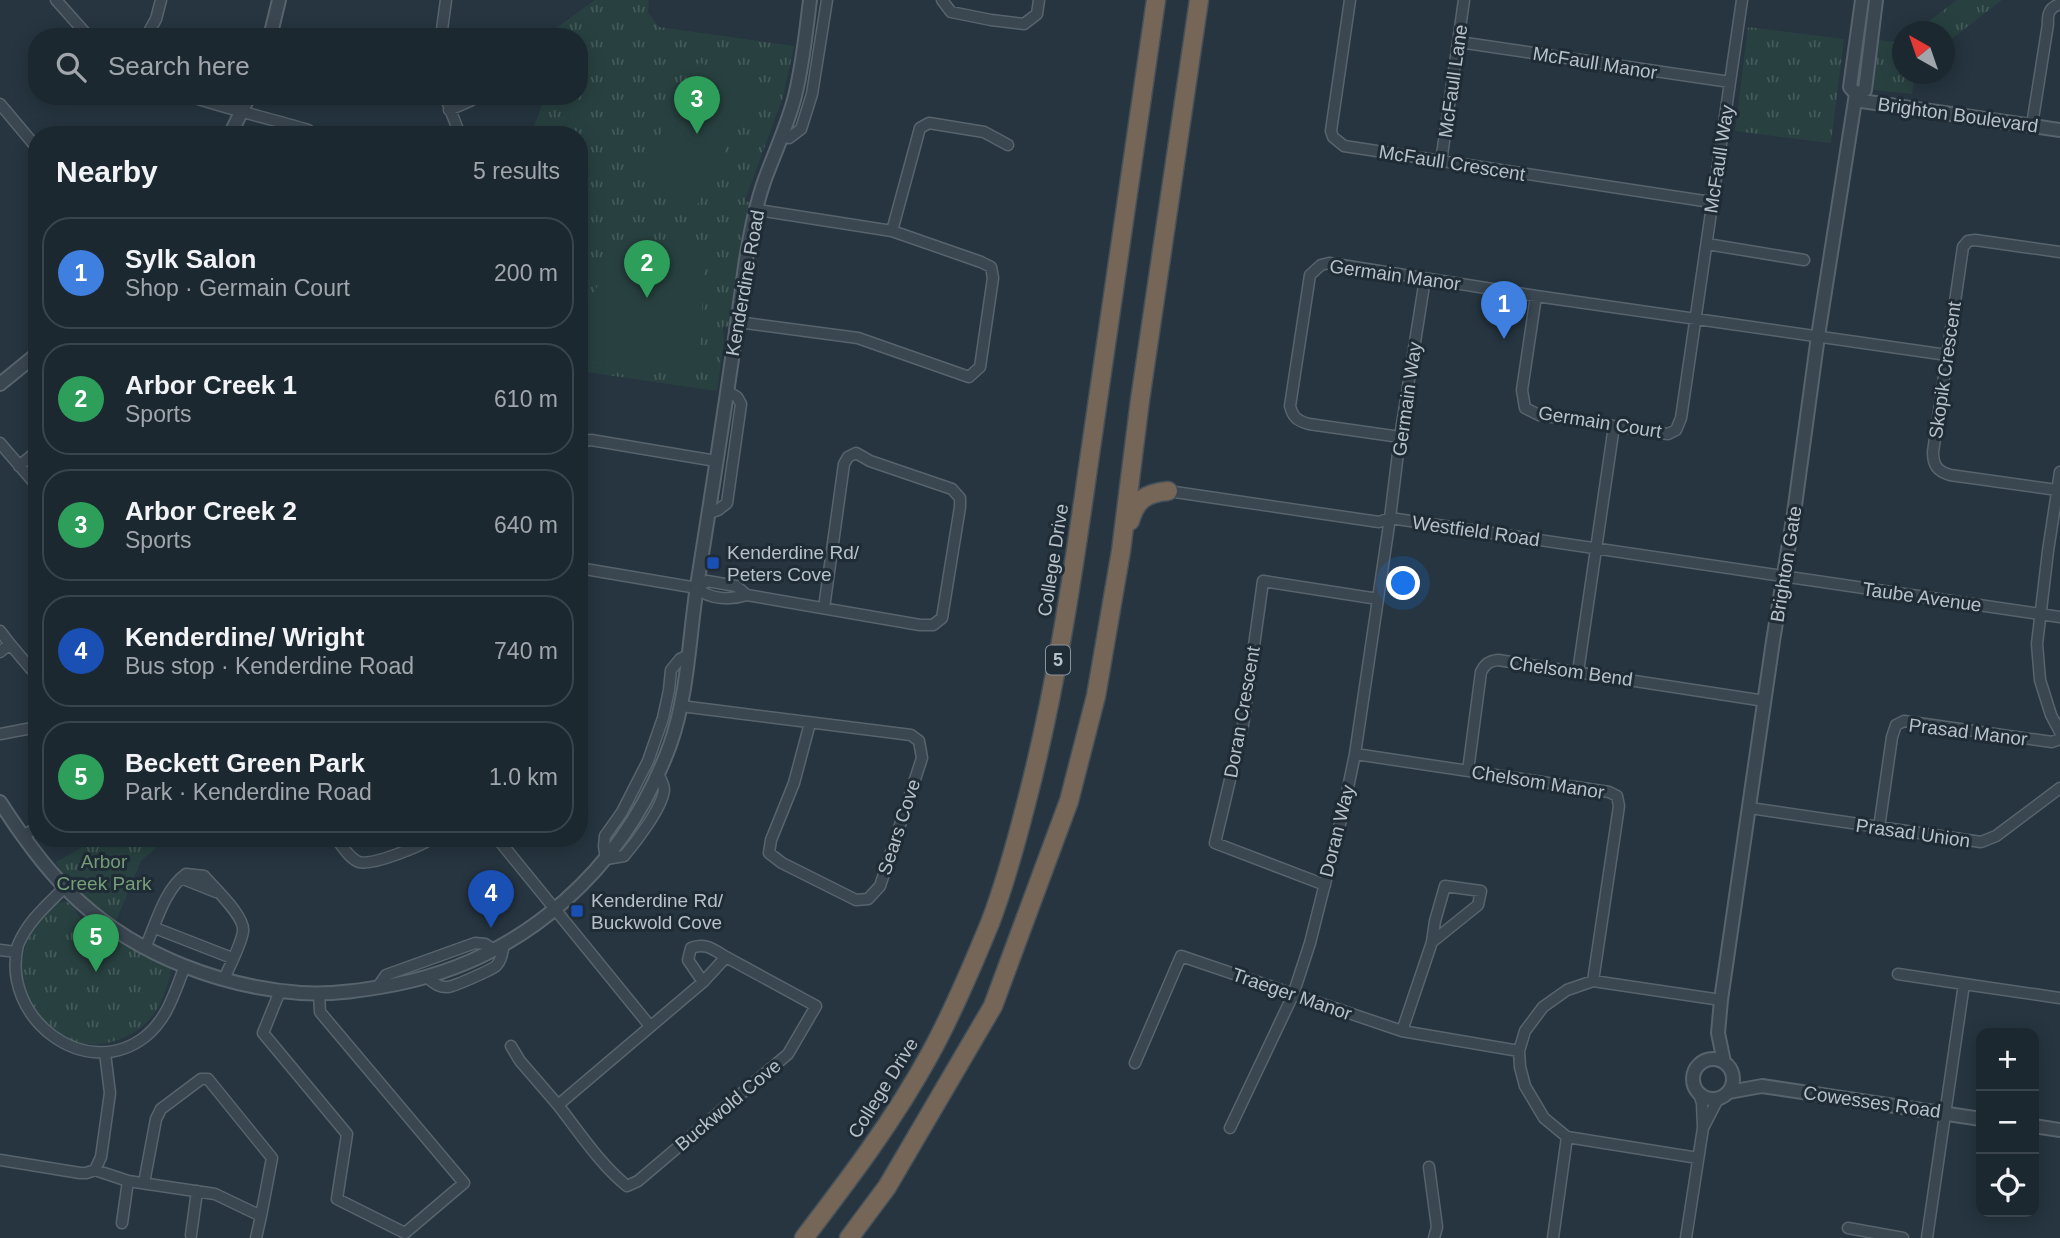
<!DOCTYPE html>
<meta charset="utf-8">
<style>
body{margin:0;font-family:Helvetica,sans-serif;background:#253038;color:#f1f3f6}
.controls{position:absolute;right:21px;bottom:21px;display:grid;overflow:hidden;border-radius:14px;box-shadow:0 4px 18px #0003}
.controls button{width:63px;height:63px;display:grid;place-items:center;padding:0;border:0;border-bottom:2px solid #3a444c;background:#1c2830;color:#f1f3f6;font:35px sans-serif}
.compass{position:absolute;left:1892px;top:21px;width:63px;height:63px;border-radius:50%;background:#1c2830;box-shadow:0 4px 18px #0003;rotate:320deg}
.you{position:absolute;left:1404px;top:584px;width:24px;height:24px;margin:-18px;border:5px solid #fff;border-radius:50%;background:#1a73e8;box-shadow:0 0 0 10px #1a73e833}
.badge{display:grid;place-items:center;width:46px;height:46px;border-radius:50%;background:#95b2f1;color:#fff;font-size:23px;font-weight:700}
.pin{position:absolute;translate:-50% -58px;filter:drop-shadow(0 2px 4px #0008)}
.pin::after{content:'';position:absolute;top:37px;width:24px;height:21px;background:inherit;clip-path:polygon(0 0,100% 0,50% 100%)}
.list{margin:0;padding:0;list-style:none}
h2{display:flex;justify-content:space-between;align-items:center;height:91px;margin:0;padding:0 28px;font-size:30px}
h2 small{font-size:23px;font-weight:400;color:#a0a6ab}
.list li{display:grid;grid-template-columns:46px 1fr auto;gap:21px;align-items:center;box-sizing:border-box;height:112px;margin:0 14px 14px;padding:0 14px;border:2px solid #3a444c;border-radius:28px}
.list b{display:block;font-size:26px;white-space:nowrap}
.list p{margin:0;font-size:23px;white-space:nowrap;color:#a0a6ab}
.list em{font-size:23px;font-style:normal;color:#a0a6ab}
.icon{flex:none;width:38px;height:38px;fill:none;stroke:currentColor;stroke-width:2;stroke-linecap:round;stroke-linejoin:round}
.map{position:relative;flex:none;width:2060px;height:1238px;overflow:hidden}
.search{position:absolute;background:#1c2830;box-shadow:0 4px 18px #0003;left:28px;top:28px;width:560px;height:77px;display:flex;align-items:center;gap:18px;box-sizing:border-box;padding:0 24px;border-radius:28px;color:#a0a6ab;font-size:26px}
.panel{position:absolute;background:#1c2830;box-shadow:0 4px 18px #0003;left:28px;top:126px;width:560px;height:721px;border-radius:28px}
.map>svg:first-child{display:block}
.park{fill:url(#park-tufts)}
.garden{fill:#284140}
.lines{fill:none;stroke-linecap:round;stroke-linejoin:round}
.minor-casing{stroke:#58646d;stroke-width:13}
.tertiary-casing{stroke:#58646d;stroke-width:16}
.motorway-casing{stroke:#45515a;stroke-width:21}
.minor{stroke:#3a4650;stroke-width:10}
.tertiary{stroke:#3a4650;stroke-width:12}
.motorway{stroke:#756657;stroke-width:18}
.transit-dot{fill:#1a4fb4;stroke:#1f2b35;stroke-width:2.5}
.labels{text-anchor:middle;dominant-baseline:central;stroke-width:6;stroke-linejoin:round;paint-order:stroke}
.shield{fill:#1f2b35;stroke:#89949d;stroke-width:2}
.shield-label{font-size:18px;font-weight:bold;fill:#b7c1ca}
.street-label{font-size:19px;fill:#b7c1ca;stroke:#1f2b35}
.poi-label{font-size:19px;fill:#b7c1ca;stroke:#1f2b35;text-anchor:start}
.park-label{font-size:19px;fill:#769f79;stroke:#1f2b35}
</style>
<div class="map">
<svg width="2060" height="1238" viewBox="0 0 2060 1238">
<defs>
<pattern id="park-tufts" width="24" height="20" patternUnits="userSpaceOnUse" patternTransform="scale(1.75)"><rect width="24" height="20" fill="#284140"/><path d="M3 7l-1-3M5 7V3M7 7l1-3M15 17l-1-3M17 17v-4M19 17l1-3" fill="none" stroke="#455b5a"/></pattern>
</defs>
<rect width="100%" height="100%" fill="#263540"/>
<!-- park -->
<path class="park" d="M595,0H649L648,12L659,27L794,46L783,97L745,200L750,203L729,327L723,326L724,341L717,391L579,371V135H531L545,96H579V37H554L555,29Z
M1957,0H2002L1945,44L1944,32L1916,31Z
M1748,27L1844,39L1831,143L1735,131Z
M1879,40L1900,43L1902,42V74H1915L1912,94L1875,90L1872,86Z
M99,838H168L141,861L116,921C97,908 63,884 56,862Z
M59,902H67L72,905L81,919L95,930L105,931L132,949L170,969L171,975C166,988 162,1003 154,1014C130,1045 84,1055 52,1032C46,1028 42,1021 38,1015C34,1010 28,1004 25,998C17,982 21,955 28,940C36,925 48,913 59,902Z"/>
<!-- garden -->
<path class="garden" d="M699,62L755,91L695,209L637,178Z
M658,240L684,241L696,247L704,263L700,354L690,362L673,364L587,362C585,353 583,343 583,334C583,329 585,323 586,318C595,274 619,257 658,240Z"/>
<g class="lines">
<defs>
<path id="minor" d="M56,0L89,37
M942,0L951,12L991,20L1024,24L1037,14L1039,0
M1350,0L1331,131L1333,137L1344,146L1704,201L1713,200
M146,37L156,19L161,0
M441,37L446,0
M1459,42L1730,82
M189,96C228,109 268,118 308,130L315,135
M445,96L460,135
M0,104L37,148
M449,110L470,101
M2032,125L2048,24C2047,13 2050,7 2060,4
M782,135L789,138L801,129L812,94L827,0
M1441,162L1464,0
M892,231L920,128L929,123L984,132L1008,145
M1707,244L1804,260
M1536,296L1522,390L1525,408L1539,415L1668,434L1676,430L1681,418L1742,0
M738,322L858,338L969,377L980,367L993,278L991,267L981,262L892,231L758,210
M1400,437L1309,424C1298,421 1293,418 1290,406L1310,275L1321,265L1329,263L1536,296L1947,355
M579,442L591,440L716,461
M0,443L37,486
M19,466L37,451
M2060,472L2048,551L2037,644L2040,680L2051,715L2060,732
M2057,490L1950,475C1937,471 1933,465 1933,452L1963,247L1968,241L1975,240L2060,252
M1168,491L1379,522L1390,518L2060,617
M709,513L718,510L727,503L741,404L737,397L727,391
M579,568L697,588
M697,588C710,600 731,600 747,595L920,625H933L942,618L960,507V498L952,489L870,461L856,453L848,457L844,464L824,608
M697,588L707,581L736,586L747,595
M0,631L10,644L0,652
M10,644L31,669
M1578,672L1614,426
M681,706L911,735L919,741L922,758L880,886L868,899L856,900L782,863L769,853L771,840L794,783L810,723
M0,734L37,727
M1355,754L1609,792L1617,796L1619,806L1593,981
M1468,771L1481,672C1485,664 1489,661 1498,660L1765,701
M658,774C661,779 664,784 664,790C662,808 636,842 624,856L606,859L604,846L605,836L622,812L648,761L663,718L669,690L671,670L680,659L689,655
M1750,808L1981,842L1996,836L2060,788
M1879,828L1892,737L1896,725L1904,721L2052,742L2060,739
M22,836L37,828
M336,838C342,846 350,859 359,862C373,866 420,846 433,838
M497,838L650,1026
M181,878L216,892
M1325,885L1215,843L1243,725L1263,581L1378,599
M65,887C47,905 28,921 18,945C0,1018 86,1084 146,1036C168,1018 175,991 185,966
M155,928L232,958
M145,948C156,924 164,890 186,874L204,876C214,888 245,916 243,931C242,943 229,967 224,979
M0,950L16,952
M726,957L816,1006L788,1054L638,1181L627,1186C600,1164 579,1132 558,1105L703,982Z
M1898,974L1964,984
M428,978C433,983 439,988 448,987C455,986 491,970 496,966C502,960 502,952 504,944
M703,982L688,960L691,948C705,942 714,950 726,957
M377,988L386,975L475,943L485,944L494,950
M280,991L263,1033L347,1134L337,1199L405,1233L464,1183L320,1012L319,994
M1402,1031L1432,942L1478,905L1481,891L1445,886L1435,921L1432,942
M511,1046L520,1061L558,1105
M1135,1063L1181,956L1402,1031L1519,1051
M1230,1128L1293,995L1310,943L1343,812L1355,754L1390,518L1400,437L1425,279
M1703,1128L1718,1099
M1698,1158L1567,1137L1544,1118L1525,1086L1520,1067L1519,1051L1525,1031L1543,1007L1567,990L1593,981L1721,1000
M0,1160L80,1173H86L95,1170L101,1157L110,1093L105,1053
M1429,1167L1437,1227L1434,1238
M95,1170L128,1181L215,1194L261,1216L272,1158L208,1079H201L161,1109L156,1119L144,1183
M122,1223L128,1181
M1848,1228L1903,1238
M191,1235L197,1191
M256,1238L261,1216
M1553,1238L1567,1137
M1686,1238L1703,1128L1702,1103L1699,1094
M1927,1238L1964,984L2060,998"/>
<path id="tertiary" d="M270,37L279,0
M1856,94L1865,90L1876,0
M1855,100L2060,130
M230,135L249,96
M0,384L37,354
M0,802C23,838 48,873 80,902C139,956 222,987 301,993C333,995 365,990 397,984C526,958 625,867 670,745C688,694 689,639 697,586C714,479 731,373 745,266C749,240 756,204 765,179C775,152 788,124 795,96C803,64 806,32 810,0
M1693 1079a20 20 0 1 1 40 0a20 20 0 1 1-40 0Z
M1724,1062L1718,1033L1721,1000L1773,641L1794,513L1818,336L1856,94L1850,87L1862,0
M1729,1092L1762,1086L1981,1119
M2034,1126L2060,1130"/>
<path id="motorway" d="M1130,521C1136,499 1147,493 1168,491
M804,1238C849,1179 894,1120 930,1054C953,1012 972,967 990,923C1005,884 1016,843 1026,804C1055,693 1072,581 1088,468C1111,312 1133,156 1156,0
M849,1238L887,1187L993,1006L1069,801L1096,696L1121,551L1140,400L1199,0"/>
</defs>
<!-- minor casing -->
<use href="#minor" class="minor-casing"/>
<!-- tertiary casing -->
<use href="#tertiary" class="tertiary-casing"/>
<!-- motorway casing -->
<use href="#motorway" class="motorway-casing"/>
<!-- minor -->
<use href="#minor" class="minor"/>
<!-- tertiary -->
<use href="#tertiary" class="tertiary"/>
<!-- motorway -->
<use href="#motorway" class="motorway"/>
</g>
<!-- markers -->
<g class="transit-dot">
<rect x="706" y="556" width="14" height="14" rx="3.5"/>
<rect x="570" y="904" width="14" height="14" rx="3.5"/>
</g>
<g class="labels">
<!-- shield labels -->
<rect class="shield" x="1046" y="645.5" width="24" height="29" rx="5"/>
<g class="shield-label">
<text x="1058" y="660">5</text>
</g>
<!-- street labels -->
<g class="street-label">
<text transform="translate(1595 63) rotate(9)">McFaull Manor</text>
<text transform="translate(1453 81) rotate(-82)">McFaull Lane</text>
<text transform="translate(1958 115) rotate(8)">Brighton Boulevard</text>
<text transform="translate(1719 159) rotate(-81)">McFaull Way</text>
<text transform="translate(1452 163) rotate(9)">McFaull Crescent</text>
<text transform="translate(1395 275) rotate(8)">Germain Manor</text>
<text transform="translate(745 283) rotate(-80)">Kenderdine Road</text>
<text transform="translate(1945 370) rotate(-82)">Skopik Crescent</text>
<text transform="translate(1407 399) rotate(-82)">Germain Way</text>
<text transform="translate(1600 422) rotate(9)">Germain Court</text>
<text transform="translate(1476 531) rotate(8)">Westfield Road</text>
<text transform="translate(1053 560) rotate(-81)">College Drive</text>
<text transform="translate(1786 564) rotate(-81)">Brighton Gate</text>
<text transform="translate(1922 597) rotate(8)">Taube Avenue</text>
<text transform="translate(1571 671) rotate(8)">Chelsom Bend</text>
<text transform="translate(1242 712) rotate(-80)">Doran Crescent</text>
<text transform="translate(1968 732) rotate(7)">Prasad Manor</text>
<text transform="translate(1538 782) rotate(9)">Chelsom Manor</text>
<text transform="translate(899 827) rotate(-72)">Sears Cove</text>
<text transform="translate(1337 831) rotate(-76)">Doran Way</text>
<text transform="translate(1913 833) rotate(8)">Prasad Union</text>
<text transform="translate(1292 994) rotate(19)">Traeger Manor</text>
<text transform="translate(883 1088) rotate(-58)">College Drive</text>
<text transform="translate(1872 1102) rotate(8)">Cowesses Road</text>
<text transform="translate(728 1105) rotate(-40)">Buckwold Cove</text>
</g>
<!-- poi labels -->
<g class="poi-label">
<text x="727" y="552">Kenderdine Rd/<tspan x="727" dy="22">Peters Cove</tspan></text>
<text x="591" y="900">Kenderdine Rd/<tspan x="591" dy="22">Buckwold Cove</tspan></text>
</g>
<!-- park labels -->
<g class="park-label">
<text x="104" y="861">Arbor<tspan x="104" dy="22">Creek Park</tspan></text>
</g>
</g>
</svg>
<div class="controls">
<button>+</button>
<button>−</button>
<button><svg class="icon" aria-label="locate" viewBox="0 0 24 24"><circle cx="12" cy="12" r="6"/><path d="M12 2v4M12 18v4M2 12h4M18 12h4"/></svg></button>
</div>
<svg class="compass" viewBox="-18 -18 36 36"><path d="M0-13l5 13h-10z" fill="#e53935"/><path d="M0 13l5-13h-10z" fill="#a0a6ab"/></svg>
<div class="you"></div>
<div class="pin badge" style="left:1504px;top:339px;background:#3f7fe0">1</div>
<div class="pin badge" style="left:647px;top:298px;background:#2e9e5b">2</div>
<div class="pin badge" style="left:697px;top:134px;background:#2e9e5b">3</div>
<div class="pin badge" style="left:491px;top:928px;background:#1a4fb4">4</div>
<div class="pin badge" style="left:96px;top:972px;background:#2e9e5b">5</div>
<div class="search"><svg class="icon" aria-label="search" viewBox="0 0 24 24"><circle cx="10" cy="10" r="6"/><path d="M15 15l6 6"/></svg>Search here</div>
<section class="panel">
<h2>Nearby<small>5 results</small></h2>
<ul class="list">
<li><span class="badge" style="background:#3f7fe0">1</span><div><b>Sylk Salon</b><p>Shop · Germain Court</p></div><em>200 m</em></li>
<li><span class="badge" style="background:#2e9e5b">2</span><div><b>Arbor Creek 1</b><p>Sports</p></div><em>610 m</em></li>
<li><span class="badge" style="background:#2e9e5b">3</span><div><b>Arbor Creek 2</b><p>Sports</p></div><em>640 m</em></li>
<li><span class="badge" style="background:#1a4fb4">4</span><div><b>Kenderdine/ Wright</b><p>Bus stop · Kenderdine Road</p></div><em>740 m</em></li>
<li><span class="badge" style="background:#2e9e5b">5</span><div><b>Beckett Green Park</b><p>Park · Kenderdine Road</p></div><em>1.0 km</em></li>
</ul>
</section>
</div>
